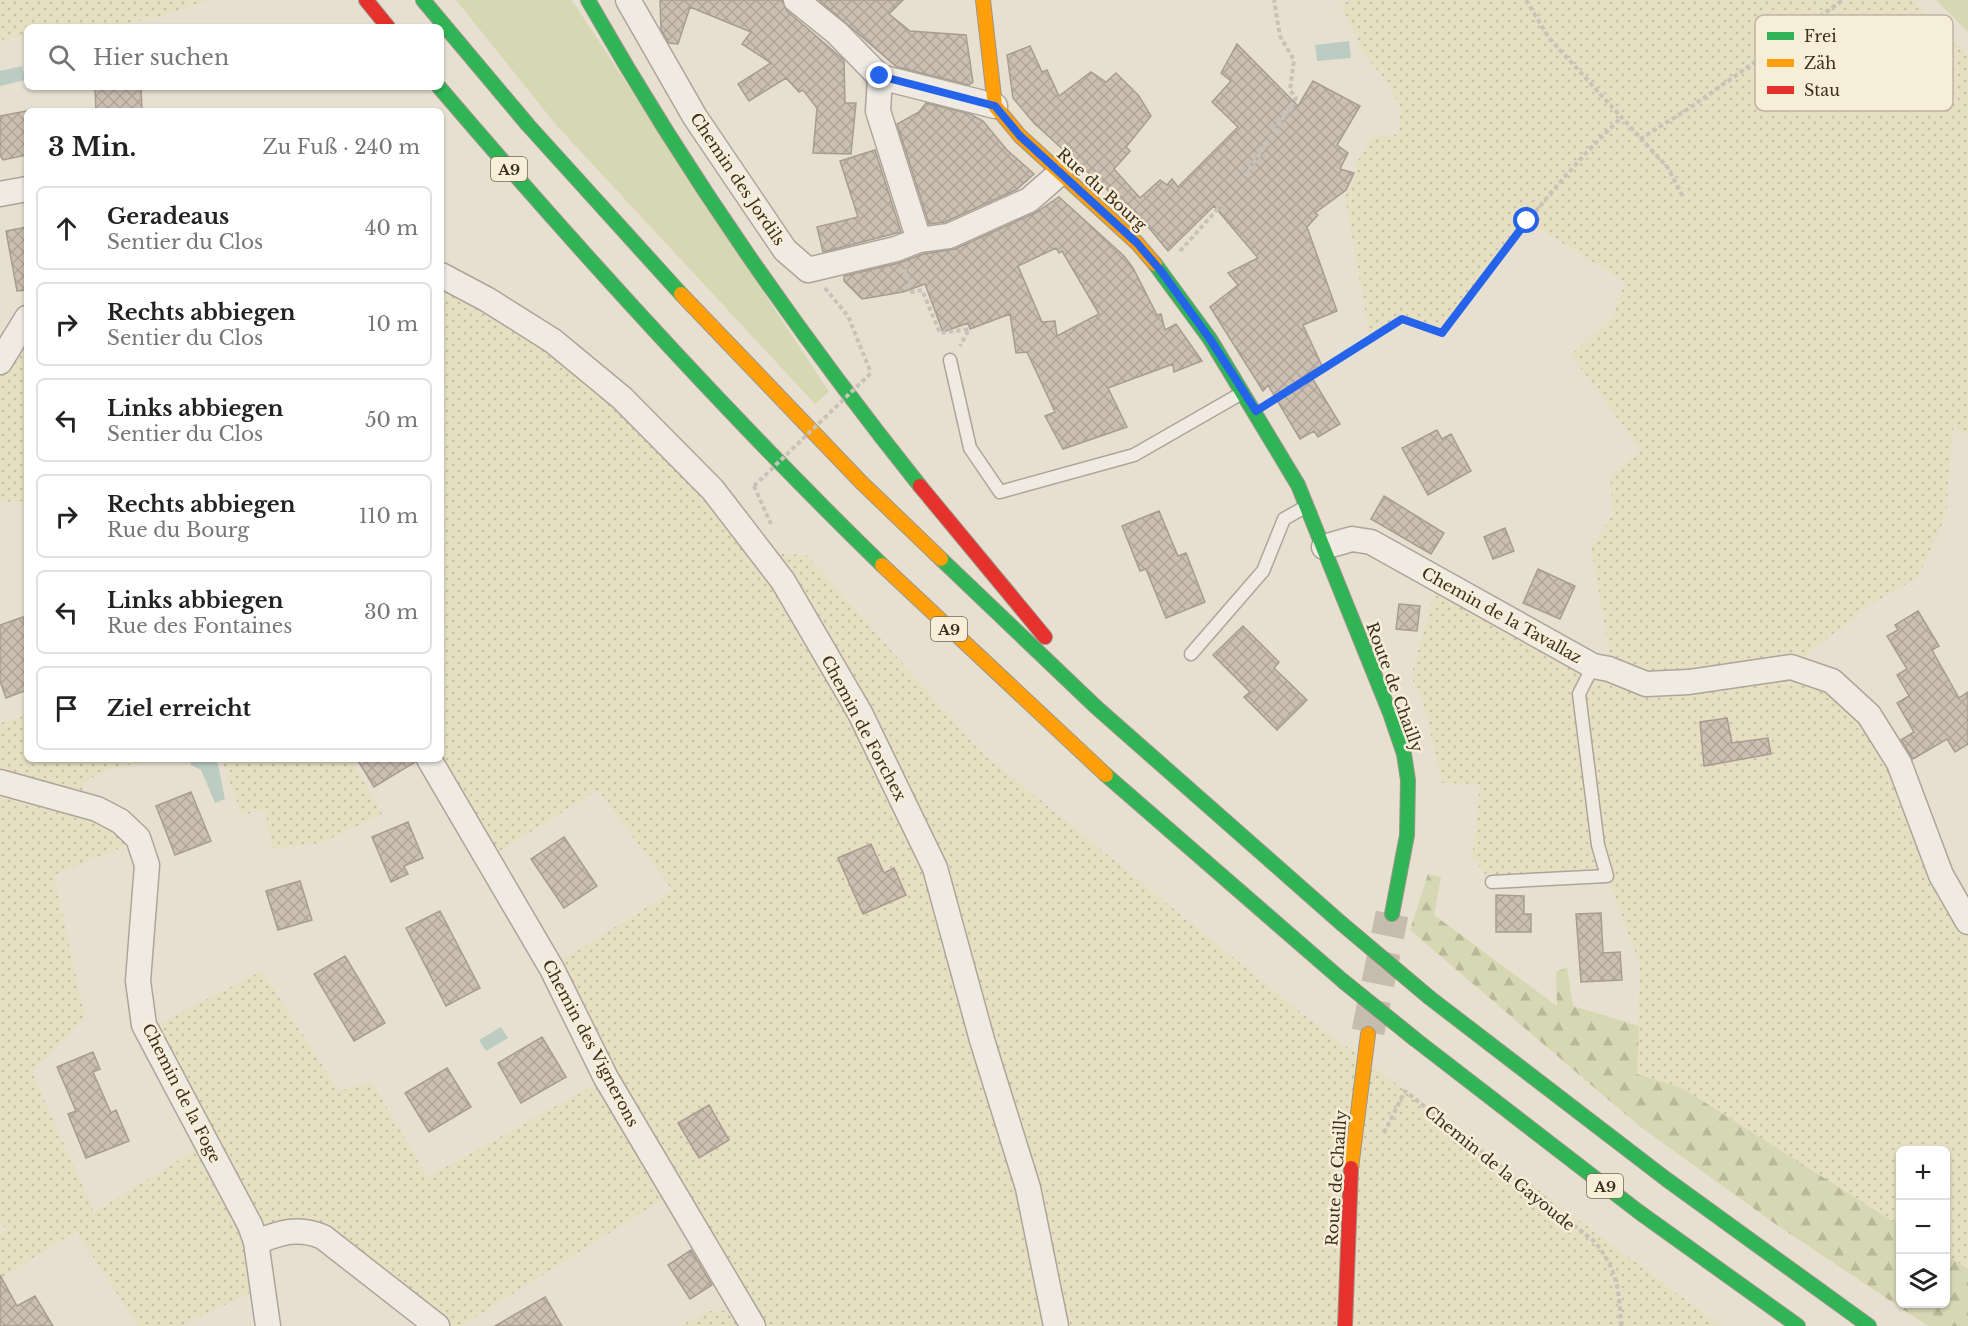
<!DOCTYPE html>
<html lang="de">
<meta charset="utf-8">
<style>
body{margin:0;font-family:"Libre Baskerville",serif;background:#f2f2f2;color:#222}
.controls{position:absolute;right:18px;bottom:18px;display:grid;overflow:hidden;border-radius:9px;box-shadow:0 2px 4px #0004}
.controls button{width:54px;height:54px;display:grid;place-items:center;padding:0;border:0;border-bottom:2px solid #e0e0e0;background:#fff;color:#222;font:30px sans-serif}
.stop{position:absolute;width:18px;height:18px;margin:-14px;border:4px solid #2563eb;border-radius:50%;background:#fff}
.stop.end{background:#2563eb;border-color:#fff;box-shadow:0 2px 6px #0008}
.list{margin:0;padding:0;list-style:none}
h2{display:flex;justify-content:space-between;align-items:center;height:78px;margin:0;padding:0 24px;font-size:26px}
h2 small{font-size:20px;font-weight:400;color:#767676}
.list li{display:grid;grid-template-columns:39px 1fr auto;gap:18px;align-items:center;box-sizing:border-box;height:84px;margin:0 12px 12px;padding:0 12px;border:2px solid #e0e0e0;border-radius:9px}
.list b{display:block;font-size:22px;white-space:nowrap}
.list p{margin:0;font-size:20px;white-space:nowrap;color:#767676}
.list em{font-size:20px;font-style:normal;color:#767676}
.icon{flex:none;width:33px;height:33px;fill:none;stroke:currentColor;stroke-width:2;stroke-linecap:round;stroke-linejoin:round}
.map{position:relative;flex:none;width:1968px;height:1326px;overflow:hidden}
.search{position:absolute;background:#fff;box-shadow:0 2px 4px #0004;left:24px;top:24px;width:420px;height:66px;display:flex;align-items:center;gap:15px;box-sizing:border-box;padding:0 21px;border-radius:9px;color:#767676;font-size:22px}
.panel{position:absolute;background:#fff;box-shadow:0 2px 4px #0004;left:24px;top:108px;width:420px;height:654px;border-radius:9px}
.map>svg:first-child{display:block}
.farmland{fill:url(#farmland-dots)}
.grass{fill:#d6d7b3}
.forest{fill:url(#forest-firs)}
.water{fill:#bcccc2}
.building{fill:url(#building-cross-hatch);stroke:#a89c90;stroke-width:1.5;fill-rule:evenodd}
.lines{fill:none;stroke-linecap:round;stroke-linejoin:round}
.secondary-tunnel{stroke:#c5bcae;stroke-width:33;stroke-dasharray:33 16;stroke-linecap:butt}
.lane-casing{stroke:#ada599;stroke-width:15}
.street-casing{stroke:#ada599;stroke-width:27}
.fast-casing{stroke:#9c958a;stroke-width:16}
.slow-casing{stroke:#9c958a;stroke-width:16}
.jam-casing{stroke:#9c958a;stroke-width:16}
.path{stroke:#c8c2b9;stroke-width:4;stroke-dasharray:4.5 3;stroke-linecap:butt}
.lane{stroke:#efebe3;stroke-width:12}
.street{stroke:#efebe3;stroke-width:24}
.fast{stroke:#30b455;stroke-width:14}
.slow{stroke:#ff9f0a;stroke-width:14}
.jam{stroke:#e5322d;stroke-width:14}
.fast-bridge-casing{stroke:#928b80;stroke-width:16;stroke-linecap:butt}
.path-bridge{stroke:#c8c2b9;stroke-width:4;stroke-dasharray:4.5 3;stroke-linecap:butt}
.fast-bridge{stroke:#30b455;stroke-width:14}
.route{stroke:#2563eb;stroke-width:8}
.labels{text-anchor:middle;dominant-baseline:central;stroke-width:5;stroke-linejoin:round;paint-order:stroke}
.shield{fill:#f7eed8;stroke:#756857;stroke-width:1.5}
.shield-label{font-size:15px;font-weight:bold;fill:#3d2e20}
.street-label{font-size:16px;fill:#3d2e20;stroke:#f7eed8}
.key{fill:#f7eed8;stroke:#bfb4a1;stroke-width:1.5}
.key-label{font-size:16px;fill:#3d2e20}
</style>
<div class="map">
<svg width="1968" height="1326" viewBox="0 0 1968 1326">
<defs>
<pattern id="farmland-dots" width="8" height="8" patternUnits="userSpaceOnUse" patternTransform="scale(1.5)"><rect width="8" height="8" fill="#e6dfc2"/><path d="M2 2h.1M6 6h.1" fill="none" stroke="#c6c0a6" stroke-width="1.8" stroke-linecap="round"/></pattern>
<pattern id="forest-firs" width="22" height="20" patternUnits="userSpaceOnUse" patternTransform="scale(1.5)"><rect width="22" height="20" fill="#d6d7b3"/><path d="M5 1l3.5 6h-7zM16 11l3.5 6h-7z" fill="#b9b99a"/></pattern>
<pattern id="building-cross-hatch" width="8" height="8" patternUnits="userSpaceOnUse" patternTransform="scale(1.5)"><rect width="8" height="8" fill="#cbbfb2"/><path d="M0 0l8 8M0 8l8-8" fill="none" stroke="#afa499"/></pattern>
</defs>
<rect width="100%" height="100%" fill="#e7e0d1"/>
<!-- farmland -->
<path class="farmland" d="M0,0H212L158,17L109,27H27V36L0,40Z
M1350,0H1913L1968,55V435L1953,428L1946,516L1918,577L1870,605L1791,667L1869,715L1968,922V1269L1946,1255V1150H1900V1226L1682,1088L1637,1074L1640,965L1607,876L1492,882L1472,858L1480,784L1442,783L1423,703L1411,676L1438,580L1609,669V652L1591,547L1613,514L1610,477L1641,450L1571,355L1612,318L1625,282L1527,221L1442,333L1402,319L1370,339L1345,197L1357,173L1356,164L1371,138L1399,134L1401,108L1383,77L1363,53L1341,5Z
M441,269L553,337L765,553L807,555L980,751L1304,1015L1721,1326H680L708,1311L747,1310L679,1189L462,1326H425L307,1238L270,1242L268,1284L181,1326H138L76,1231L0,1279V1235L5,1229L0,1223V723L27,715V759H158L106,770L86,781L80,795L111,804L137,817L152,835L54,875L85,1017L32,1072L94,1212L210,1141L153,1027L262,971L339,1091L372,1082L428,1177L612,1075L554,965L673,891L598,790L492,856L441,759Z
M27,318V501L0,502V359Z
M221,759H351L382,814L321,843L272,848L265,810L242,815Z"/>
<!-- grass -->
<path class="grass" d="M456,0H572L829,392L815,404L557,126Z
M1938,0H1968V32L1937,1Z"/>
<!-- forest -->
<path class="forest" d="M1428,874L1441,877L1434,915L1557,1006L1556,972L1567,967L1573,1006L1639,1026L1637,1074L1682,1088L1900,1226V1304H1946V1255L1968,1269V1326H1928L1771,1221L1638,1125L1410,930Z"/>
<!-- water -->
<path class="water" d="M1349,41L1351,58L1317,61L1315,45Z
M22,66L25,80L0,86V71Z
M190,759H217L225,799L215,803L201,770L191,765Z
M501,1027L508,1038L486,1051L479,1040Z"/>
<!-- building -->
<path class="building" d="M660,0H782L787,11L844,60L845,103H856L851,154L813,153L817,108L803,90L799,92L786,78L749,101L738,84L771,63L742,44L751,32L690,7L678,44L669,43L661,30Z
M819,0H903L889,14L910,31L966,35L973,82L969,85L897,67Z
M1237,44L1298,106L1313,81L1360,106L1337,145L1348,153L1340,169L1354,173L1346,190L1315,213L1318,215L1307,227L1337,311L1303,325L1322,366L1309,373L1340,424L1318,437L1314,431L1300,439L1268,385L1263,391L1210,307L1238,285L1228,273L1258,258L1214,206L1168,251L1150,229L1034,123L1013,98L1007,55L1030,46L1042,72L1047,70L1059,96L1091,72L1106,82L1116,73L1139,96L1151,116L1126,147L1130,151L1114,169L1140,198L1160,180L1167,185L1172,179L1178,187L1238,127L1212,102L1231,81L1221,73Z
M141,87L142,111H96L95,89Z
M926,103L970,114L983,121L1007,150L1034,174L1016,190L945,222L929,224L897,124L919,112Z
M27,111V155L3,160L0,155V116Z
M875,150L901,232L823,252L817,227L858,217L840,161Z
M1059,197L1124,256L1133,268L1157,315L1161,314L1165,330L1176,324L1202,361L1174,372L1173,364L1108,388L1127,427L1063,449L1045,416L1055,412L1027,352L1016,353L1010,314L970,329L968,323L943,332L925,284L903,292L862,299L844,281V276L899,263L923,254L955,249L1035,213ZM1056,248L1059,253L1062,251L1099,314L1057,336L1055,321L1042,322L1018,266Z
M27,227V290L17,291L6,231Z
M1437,430L1442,439L1451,434L1471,471L1428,495L1402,448Z
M1384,496L1444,533L1431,554L1371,519Z
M1159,511L1178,556L1186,553L1205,602L1166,618L1146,569L1140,571L1122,526Z
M1505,528L1514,551L1493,559L1484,537Z
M1538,569L1575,586L1560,619L1523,603Z
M1399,604L1420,606L1417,631L1396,629Z
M1918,611L1939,646L1932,650L1959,698L1968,692V744L1955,752L1947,739L1913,759L1901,740L1914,732L1897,703L1909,696L1897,675L1907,669L1887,636L1898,630L1895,625Z
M23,617L27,629V690L6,698L0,681V625Z
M1243,626L1279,662L1274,668L1307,700L1277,730L1244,697L1250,692L1213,655Z
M1727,718L1732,743L1768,738L1771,754L1704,766L1700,722Z
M357,759H415V762L374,787Z
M191,792L211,841L175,855L156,806Z
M408,822L423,858L404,866L408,874L391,882L372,837Z
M564,837L597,886L564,908L531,859Z
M871,844L884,873L894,868L906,895L863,914L838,858Z
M300,881L312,920L278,930L266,891Z
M1496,895L1524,896V914H1531V932H1496Z
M440,911L480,988L446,1006L406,928Z
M1601,913L1603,953L1620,952L1622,980L1581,982L1576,914Z
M345,956L385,1023L354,1041L314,974Z
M542,1037L566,1077L521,1103L498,1063Z
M93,1052L100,1069L93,1072L111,1113L116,1110L129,1141L86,1158L68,1114L76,1111L57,1067Z
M447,1068L471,1107L429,1132L405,1093Z
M709,1105L729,1140L699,1158L678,1123Z
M691,1250L712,1285L690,1299L668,1265Z
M0,1275L17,1306L35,1296L53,1326H0Z
M545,1297L562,1326H495Z"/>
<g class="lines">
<!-- secondary-tunnel -->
<path class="secondary-tunnel" d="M1368,1032L1392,914"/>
<defs>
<path id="lane" d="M950,360L970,448L1000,492L1134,455L1242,393
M1191,654L1263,571L1284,519L1305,507
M1492,882L1607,876L1598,845L1579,694L1593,666"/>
<path id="street" d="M628,0L695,117L785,250L808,270L896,249L919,240L949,236L1029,200L1060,173
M796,0L837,33L880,77L995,106
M880,77L878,111L919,240
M0,194L27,189
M441,275L488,300L553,341L622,398L713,490L783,581L860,713L935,868L982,1040L1028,1188L1056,1326
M0,362L27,318
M1324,547L1352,539L1371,542L1593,666L1609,669L1646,684L1689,682L1791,667L1832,681L1869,715L1899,763L1941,875L1968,922
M429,759L552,969L606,1078L753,1326
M0,782L97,809L120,821L138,838L147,865L138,981L144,1025L250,1225L256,1242
M268,1326L256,1242C280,1233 298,1226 323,1237L437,1326"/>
<path id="fast" d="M423,0L528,125L681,294
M588,0C686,173 796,331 920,486
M439,87C580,252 726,413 882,565
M1155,264L1210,339L1298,485L1390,713L1404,754L1408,780L1407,835L1392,914
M941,559L1096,707L1341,923
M1106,775L1343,981
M1430,998L1666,1179L1869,1326
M1416,1040L1639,1212L1798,1326"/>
<path id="slow" d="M983,0L995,106L1020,136L1137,243L1155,264
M681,294L861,482L941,559
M882,565L1106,775
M1351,1168L1368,1034"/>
<path id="jam" d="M366,0L388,27
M920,486L1045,637
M1345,1326L1351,1168"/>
</defs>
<!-- lane casing -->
<use href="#lane" class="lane-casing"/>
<!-- street casing -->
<use href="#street" class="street-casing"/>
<!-- fast casing -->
<use href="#fast" class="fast-casing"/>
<!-- slow casing -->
<use href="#slow" class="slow-casing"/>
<!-- jam casing -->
<use href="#jam" class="jam-casing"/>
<!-- path -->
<path class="path" d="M1526,0L1549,38L1668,168L1683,197
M1640,139L1688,109L1843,0
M1245,176L1296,98L1290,90L1294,60L1280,36L1274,0
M1180,251L1222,204
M904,269L912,292L922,290L940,333L969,329L960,346
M825,288L848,316L871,373
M1275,398L1402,319L1442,333C1499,259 1553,182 1621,118
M754,486L771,524
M1384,1133L1405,1091L1595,1242C1618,1271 1619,1290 1621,1326"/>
<!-- lane -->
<use href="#lane" class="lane"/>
<!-- street -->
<use href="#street" class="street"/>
<!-- fast -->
<use href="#fast" class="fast"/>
<!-- slow -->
<use href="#slow" class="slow"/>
<!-- jam -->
<use href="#jam" class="jam"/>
<defs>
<path id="fast-bridge" d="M1341,923L1430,998
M1343,981L1416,1040"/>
</defs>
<!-- fast-bridge casing -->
<use href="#fast-bridge" class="fast-bridge-casing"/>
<!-- path-bridge -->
<path class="path-bridge" d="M754,486L871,373"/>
<!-- fast-bridge -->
<use href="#fast-bridge" class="fast-bridge"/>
</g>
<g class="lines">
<!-- route -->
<path class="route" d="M880,76L995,106L1020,136L1137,243L1161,271L1210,339L1256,411L1402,319L1442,333L1527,221"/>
</g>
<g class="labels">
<!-- shield labels -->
<g class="shield">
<rect x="491" y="157" width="36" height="24" rx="4.5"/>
<rect x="931" y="617" width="36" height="24" rx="4.5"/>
<rect x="1587" y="1174" width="36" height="24" rx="4.5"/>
</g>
<g class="shield-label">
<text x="509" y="169">A9</text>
<text x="949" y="629">A9</text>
<text x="1605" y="1186">A9</text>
</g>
<!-- street labels -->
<g class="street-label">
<text transform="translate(738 179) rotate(56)">Chemin des Jordils</text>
<text transform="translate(1102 189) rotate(42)">Rue du Bourg</text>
<text transform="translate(1502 615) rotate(29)">Chemin de la Tavallaz</text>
<text transform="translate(1395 687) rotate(70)">Route de Chailly</text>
<text transform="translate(864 728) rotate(62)">Chemin de Forchex</text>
<text transform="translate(591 1043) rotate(62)">Chemin des Vignerons</text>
<text transform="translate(182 1093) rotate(63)">Chemin de la Foge</text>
<text transform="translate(1500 1168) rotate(39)">Chemin de la Gayoude</text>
<text transform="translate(1336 1178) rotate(-86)">Route de Chailly</text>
</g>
</g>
<!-- legend -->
<rect x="1755" y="15" width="198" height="96" rx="9" class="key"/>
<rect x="1767" y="32" width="27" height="8" fill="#30b455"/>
<rect x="1767" y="59" width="27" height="8" fill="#ff9f0a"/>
<rect x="1767" y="86" width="27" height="8" fill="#e5322d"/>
<g class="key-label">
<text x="1804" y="42">Frei</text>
<text x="1804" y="69">Zäh</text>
<text x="1804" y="96">Stau</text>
</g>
</svg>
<div class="controls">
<button>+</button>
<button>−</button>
<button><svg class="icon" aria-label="layers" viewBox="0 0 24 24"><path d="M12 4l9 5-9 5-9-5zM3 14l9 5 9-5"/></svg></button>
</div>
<div class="stop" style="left:1527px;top:221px"></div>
<div class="stop end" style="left:880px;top:76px"></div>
<div class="search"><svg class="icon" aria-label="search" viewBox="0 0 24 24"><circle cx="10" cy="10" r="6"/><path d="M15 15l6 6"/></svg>Hier suchen</div>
<section class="panel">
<h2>3 Min.<small>Zu Fuß · 240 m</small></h2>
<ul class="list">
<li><svg class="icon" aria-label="ahead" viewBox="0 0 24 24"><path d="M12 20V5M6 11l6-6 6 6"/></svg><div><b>Geradeaus</b><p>Sentier du Clos</p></div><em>40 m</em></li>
<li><svg class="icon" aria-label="right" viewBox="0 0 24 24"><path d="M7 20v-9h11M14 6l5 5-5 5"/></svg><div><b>Rechts abbiegen</b><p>Sentier du Clos</p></div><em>10 m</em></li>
<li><svg class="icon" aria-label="left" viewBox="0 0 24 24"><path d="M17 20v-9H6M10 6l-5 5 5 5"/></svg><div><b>Links abbiegen</b><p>Sentier du Clos</p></div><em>50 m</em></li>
<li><svg class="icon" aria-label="right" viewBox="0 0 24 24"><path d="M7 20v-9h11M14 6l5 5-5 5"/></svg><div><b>Rechts abbiegen</b><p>Rue du Bourg</p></div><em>110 m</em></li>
<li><svg class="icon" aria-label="left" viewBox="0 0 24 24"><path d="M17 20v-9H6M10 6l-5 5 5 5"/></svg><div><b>Links abbiegen</b><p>Rue des Fontaines</p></div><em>30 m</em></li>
<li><svg class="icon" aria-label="arrive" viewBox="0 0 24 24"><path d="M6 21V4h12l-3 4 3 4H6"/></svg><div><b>Ziel erreicht</b></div></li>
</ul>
</section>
</div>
